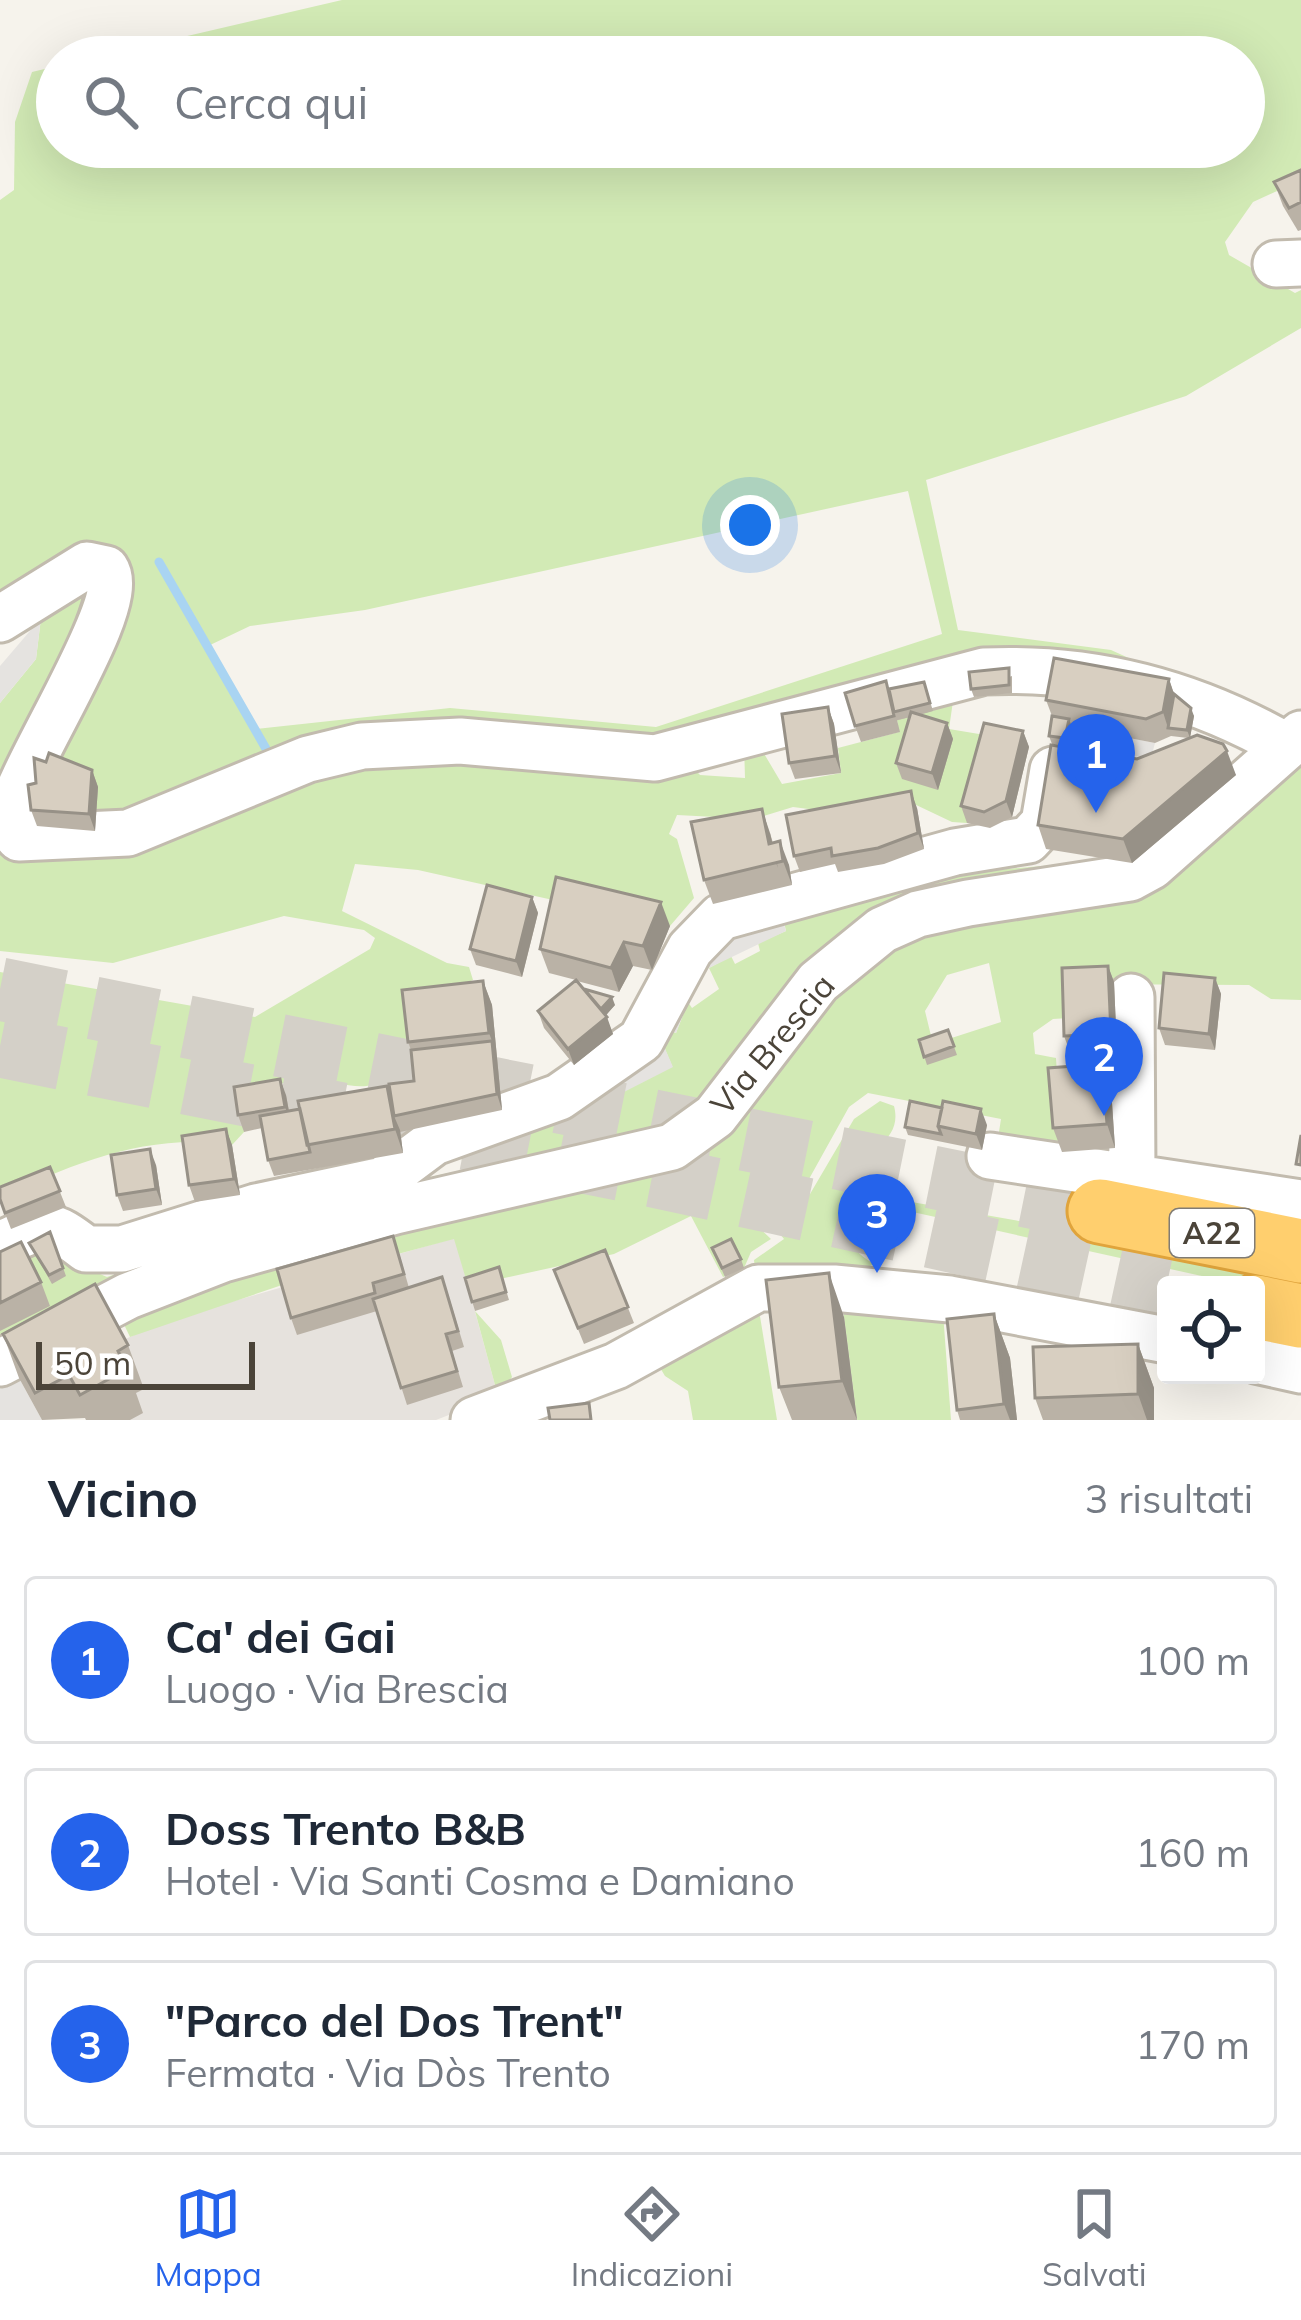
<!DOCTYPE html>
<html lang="it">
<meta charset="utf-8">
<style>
body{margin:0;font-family:Mulish,sans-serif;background:#f2f2f3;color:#1f2937}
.controls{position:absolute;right:36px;bottom:36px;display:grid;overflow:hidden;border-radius:12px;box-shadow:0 12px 48px #0002}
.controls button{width:108px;height:108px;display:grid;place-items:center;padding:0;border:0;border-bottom:3px solid #e0e1e3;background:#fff;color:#1f2937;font:60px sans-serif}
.scale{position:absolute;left:36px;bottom:30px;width:219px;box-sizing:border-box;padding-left:12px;border:6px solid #4b4439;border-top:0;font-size:33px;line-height:42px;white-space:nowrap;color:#4b4439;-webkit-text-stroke:9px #fff;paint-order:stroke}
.you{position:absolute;left:750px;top:525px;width:42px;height:42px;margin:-30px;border:9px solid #fff;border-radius:50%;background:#1a73e8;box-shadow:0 0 0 18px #1a73e833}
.badge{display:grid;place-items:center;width:78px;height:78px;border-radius:50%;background:#2563eb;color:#fff;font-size:39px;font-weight:700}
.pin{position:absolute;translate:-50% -99px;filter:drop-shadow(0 3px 6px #0008)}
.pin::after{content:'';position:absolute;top:63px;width:42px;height:36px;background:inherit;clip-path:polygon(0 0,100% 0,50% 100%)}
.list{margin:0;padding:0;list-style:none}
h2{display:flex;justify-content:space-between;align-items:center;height:156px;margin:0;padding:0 48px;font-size:51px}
h2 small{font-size:39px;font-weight:400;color:#747a83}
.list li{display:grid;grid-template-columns:78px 1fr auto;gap:36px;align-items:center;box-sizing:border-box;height:168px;margin:0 24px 24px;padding:0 24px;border:3px solid #e0e1e3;border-radius:12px}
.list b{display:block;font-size:45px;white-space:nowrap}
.list p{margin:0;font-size:39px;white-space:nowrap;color:#747a83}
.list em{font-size:39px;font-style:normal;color:#747a83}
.icon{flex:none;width:66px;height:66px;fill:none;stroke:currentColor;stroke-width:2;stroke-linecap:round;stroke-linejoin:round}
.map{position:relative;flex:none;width:1301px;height:1420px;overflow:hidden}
.search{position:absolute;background:#fff;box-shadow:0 12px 48px #0002;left:36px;right:36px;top:36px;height:132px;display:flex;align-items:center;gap:30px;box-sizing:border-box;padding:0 42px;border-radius:66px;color:#747a83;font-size:45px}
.sheet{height:732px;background:#fff}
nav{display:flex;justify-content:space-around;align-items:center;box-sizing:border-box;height:168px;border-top:3px solid #e0e1e3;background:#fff;font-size:33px;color:#747a83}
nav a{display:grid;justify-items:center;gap:6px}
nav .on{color:#2563eb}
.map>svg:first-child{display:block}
.industrial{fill:#e6e2dd}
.green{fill:#d2eab5;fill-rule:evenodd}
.parking{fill:#e5e3e0}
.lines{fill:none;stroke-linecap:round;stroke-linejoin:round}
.stream{stroke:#a9d4f2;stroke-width:9}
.highway-tunnel{stroke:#d4d0c8;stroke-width:63;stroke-dasharray:63 32;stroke-linecap:butt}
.minor-casing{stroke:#c2bbae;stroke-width:51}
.highway-casing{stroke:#e0a43c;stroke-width:69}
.minor{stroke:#fff;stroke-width:45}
.highway{stroke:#ffcf6e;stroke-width:63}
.wall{fill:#bab2a6}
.shaded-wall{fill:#979187}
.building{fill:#d8cfc1;stroke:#979187;stroke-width:3}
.labels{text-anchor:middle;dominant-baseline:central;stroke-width:10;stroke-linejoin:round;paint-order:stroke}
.shield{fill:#fff;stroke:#817c74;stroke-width:3}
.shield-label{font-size:30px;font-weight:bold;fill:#4b4439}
.street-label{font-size:33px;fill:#4b4439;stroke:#fff}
</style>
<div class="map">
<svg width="1301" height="1420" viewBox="0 0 1301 1420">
<rect width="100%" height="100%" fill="#f6f3ec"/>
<!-- industrial -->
<path class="industrial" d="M455,1238L498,1396L436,1420H130L134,1395L119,1342L167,1320Z"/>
<!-- green -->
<path class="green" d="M342,0H1301V180L1253,202L1225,242L1229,255L1295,293L1301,290V328L1186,396L926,480L958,630L1111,650L1186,684L1040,662L687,745L447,735L108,829L54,770L124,582L0,608V200L14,190L15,122L32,72L57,66V147H1244V57H97ZM908,491L942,634L656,727L450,708L256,729L208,646L250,626L365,610Z
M82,584L96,595L0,787V703L36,659L41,618Z
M953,701L949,729L991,736L967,823L952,822L912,803L824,811L793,807L754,819L677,815L669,834L677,839L694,898L670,926L418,870L355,864L342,911L447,963L469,967L473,980L408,1005L404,1014L411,1052C371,1106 356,1080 302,1080C280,1080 259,1094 240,1103L244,1132L232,1145C150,1132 73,1163 0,1198V972L255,1017L370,949L375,938L364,930L284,916L113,963L0,951V842L343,764L688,762L700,775L745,778L744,744L756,740L782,784L841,773L838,748L899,732L897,720Z
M1301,754V1000L1271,999L1249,985L1068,984L1069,1018L1053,1019L1033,1033L1035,1054L1056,1058L1062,1152L996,1151L1001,1119L868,1093L849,1107L804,1188L756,1212V1225L771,1239L751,1252L744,1268L723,1277L691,1216L614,1254L468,1286L454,1239L282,1285L130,1337L119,1314L260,1264L657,1167L881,953L937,928L1124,901ZM989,963L1001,1022L933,1044L925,1011L947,975Z
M1077,863L1112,873L940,896L689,1121L463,1171L450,1185L0,1347V1256L51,1234L69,1261L107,1277L261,1225L259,1213L463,1170L460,1145L571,1119L672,1066L660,1037L663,1027L676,1033L688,1002L692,1008L719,989L709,968L731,956L735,964L760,951L758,943L786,931L784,922L948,874Z
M880,1101L894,1106C903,1141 867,1145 862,1178L872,1195L1301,1271V1298L872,1203C849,1228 839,1244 874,1264L854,1274L755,1270L754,1260L784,1239L766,1216L810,1194L854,1119Z
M842,1301L943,1313L951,1420H857Z
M758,1304L777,1420H693L688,1391L665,1376L656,1361Z
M475,1311L501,1340L512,1377L498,1396Z"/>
<!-- parking -->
<path class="parking" d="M41,618L36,659L0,703V666Z
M1072,727L1155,743L1151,758L1068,746Z
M779,908L786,931L709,968L701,955Z
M683,980L688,1002L676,1033L664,1028L660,1037L673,1067L571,1119L520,1133Z
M19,1378L42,1420H0V1389Z"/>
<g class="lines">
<!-- stream -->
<path class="stream" d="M159,562L269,754"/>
<!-- highway-tunnel -->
<path class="highway-tunnel" d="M0,989L1100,1211
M0,1046L654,1176L1166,1288"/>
<defs>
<path id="minor" d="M1276,264L1301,263
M0,619L87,565L106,569C131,606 17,767 7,825L19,838L128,833L308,759L362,746L460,741L655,758L984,671C1093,666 1192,692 1286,746
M1131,997L1132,1176
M990,1156L1301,1203
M0,1245C45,1224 46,1218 86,1249H122L256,1207L383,1180L434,1142L559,1097L641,1040L690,949L721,917L955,852L1028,840L1044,823L1053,770
M1256,1360L1301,1370
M0,1363L128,1296L223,1259L395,1211L672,1147L715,1116L818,982L882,930L918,914L968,903L1130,878L1152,866L1301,734
M474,1420L616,1366L758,1288H834L950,1299L1166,1340"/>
<path id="highway" d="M1100,1211L1301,1251
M1256,1307L1301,1316"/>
</defs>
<!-- minor casing -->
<use href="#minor" class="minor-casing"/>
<!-- highway casing -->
<use href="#highway" class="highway-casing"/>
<!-- minor -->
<use href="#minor" class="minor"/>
<!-- highway -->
<use href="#highway" class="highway"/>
</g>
<!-- wall -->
<path class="wall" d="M1301,170V230L1298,231L1283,206L1274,182Z
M1012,676V693L974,697L971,689Z
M1169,679L1174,694L1194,716L1190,737L1236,775L1132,863L1046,849L1038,825L1137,759L1188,738L1171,736L1155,743L1072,727L1068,746L1052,744L1049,736L1052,716L1046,700Z
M924,682L933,711L919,715L947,723L953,739L938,790L902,779L896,763L910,717L897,720L900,732L861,742L855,726L889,690Z
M828,707L834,724L841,773L795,779L789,763Z
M1023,731L1029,747L1012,817L990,828L967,823L961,806Z
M46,762L92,770L98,787L95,831L37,826L31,810Z
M917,808L924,849L884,864L838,872L835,864L800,872L794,856Z
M770,833L773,843L789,865L792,885L713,904L704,880Z
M532,897L538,913L522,977L476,965L470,949Z
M670,926L652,970L633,966L619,992L577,981L584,989L615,1005L605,1015L613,1034L574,1065L544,1028L538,1011L576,980L549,973L540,949Z
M1108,966L1114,982L1117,1051L1070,1052L1064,1036Z
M1215,978L1221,994L1215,1050L1165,1045L1159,1028Z
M483,981L492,1005L502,1110L400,1132V1130L403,1153L274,1176L268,1160L262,1128L244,1132L238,1115L286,1095L289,1111L387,1086L391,1096L414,1081L411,1050L408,1042Z
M948,1030L957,1055L927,1065L919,1040Z
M1111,1088L1115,1148L1062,1152L1053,1128Z
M987,1125L982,1150L908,1135L905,1127Z
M226,1129L232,1145L240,1195L195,1202L189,1185Z
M156,1165L162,1205L123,1211L117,1195Z
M50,1167L66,1207L11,1229L0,1200Z
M50,1232L66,1276L52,1284L29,1243Z
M712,1248L741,1259L744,1268L725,1277Z
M605,1250L634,1323L584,1344L554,1270Z
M0,1252L41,1282L50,1306L0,1331Z
M399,1253L409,1288L448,1294L464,1347L452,1351L463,1387L407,1405L377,1311L297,1335L291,1318Z
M499,1267L509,1300L475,1311L465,1278Z
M994,1314L1010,1358L1017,1420H960L957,1410Z
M844,1317L857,1420H792L779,1387Z
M3,1334L128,1345L144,1389L136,1393L143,1413L130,1420H86L85,1418L42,1420L19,1378Z
M1138,1344L1154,1388V1420H1043L1035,1398Z"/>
<!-- shaded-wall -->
<path class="shaded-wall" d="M1169,679L1177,703L1168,728L1163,712Z
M828,707L834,724L841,773L835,756Z
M1191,708L1194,716L1190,738L1187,730Z
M1069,719L1072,727L1068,746L1065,738Z
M947,723L953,739L938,790L932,773Z
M1023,731L1029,747L1012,817L1006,801Z
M1227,751L1236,775L1132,863L1123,839Z
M92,770L98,787L95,831L89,814Z
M911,791L917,808L924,849L918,833Z
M762,809L770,833L778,868L769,844Z
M780,841L789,865L792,885L783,861Z
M532,897L538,913L522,977L516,961Z
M661,902L670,926L652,970L643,946Z
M624,942L633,966L619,992L611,968Z
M1108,966L1114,982L1117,1051L1111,1034Z
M1215,978L1221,994L1215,1050L1209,1034Z
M483,981L492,1005L502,1110L497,1094L492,1041L489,1033Z
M612,997L615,1005L602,1020L599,1011Z
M607,1017L613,1034L574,1065L568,1049Z
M1102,1064L1111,1088L1115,1148L1107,1124Z
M280,1079L286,1095L291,1123L285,1107Z
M387,1086L396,1110L394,1116L400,1130L403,1153L395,1129Z
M981,1109L987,1125L982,1150L976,1134Z
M226,1129L232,1145L240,1195L234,1179Z
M150,1149L156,1165L162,1205L156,1189Z
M829,1273L844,1317L857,1420L842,1381Z
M994,1314L1010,1358L1017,1420H1010L1004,1404Z
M1138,1344L1154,1388V1420H1147L1138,1394Z"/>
<!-- building -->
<path class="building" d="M1301,170V202L1289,208L1274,182Z
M1054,658L1169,679L1163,712L1146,719L1046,700Z
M1009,668V685L971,689L969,672Z
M886,681L894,716L855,726L845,693Z
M924,682L930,703L894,712L889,689Z
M1174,694L1191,708L1187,730L1168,728Z
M828,707L835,756L789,763L782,714Z
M911,712L947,723L932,773L896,763Z
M1052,716L1069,719L1065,738L1049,736Z
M984,723L1023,731L1006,801L984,812L961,806Z
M1197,735L1223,744L1227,751L1123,839L1038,825L1051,745L1137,759Z
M49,753L92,770L89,814L31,810L28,785L36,783L34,758L46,762Z
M911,791L918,833L878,848L832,856L831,848L794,856L786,815Z
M762,809L769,844L780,841L783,861L704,880L691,822Z
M556,877L661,902L643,946L624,942L611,968L540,949Z
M487,885L532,897L516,961L470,949Z
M1108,966L1111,1034L1064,1036L1062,968Z
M1164,973L1215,978L1209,1034L1159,1028Z
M576,980L607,1017L568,1049L538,1011Z
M483,981L489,1033L408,1042L402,990Z
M584,989L612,997L601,1009Z
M948,1030L954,1046L924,1057L919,1040Z
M492,1041L497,1094L394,1116L389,1084L414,1081L411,1050Z
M1102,1064L1107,1124L1053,1128L1048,1068Z
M280,1079L285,1107L238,1115L234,1087Z
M387,1086L395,1129L307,1145L298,1101Z
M910,1101L942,1108L938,1126L941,1134L905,1127Z
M943,1101L981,1109L976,1134L938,1126Z
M300,1109L310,1152L268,1160L260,1116Z
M226,1129L234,1179L189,1185L182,1136Z
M1301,1135V1165L1296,1164Z
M150,1149L156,1189L117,1195L111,1155Z
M50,1167L60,1191L5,1213L0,1199V1187Z
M50,1232L63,1268L49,1275L29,1243Z
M393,1236L404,1274L373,1283L375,1293L291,1318L277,1269Z
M731,1239L741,1259L722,1268L712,1248Z
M21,1242L41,1282L0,1303V1252Z
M605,1250L628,1307L578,1328L554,1270Z
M499,1267L506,1292L472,1302L465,1278Z
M829,1273L842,1381L779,1387L766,1280Z
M442,1277L458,1331L446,1334L457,1371L401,1388L373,1299Z
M95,1284L128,1345L118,1351L127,1369L80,1395L69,1375L35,1393L3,1334Z
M994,1314L1004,1404L957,1410L947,1319Z
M1138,1344V1394L1035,1398L1033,1347Z
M589,1403L591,1420H550L548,1408Z"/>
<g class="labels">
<!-- shield labels -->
<rect class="shield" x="1170" y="1209" width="84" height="48" rx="9"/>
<g class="shield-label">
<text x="1212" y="1233">A22</text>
</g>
<!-- street labels -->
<g class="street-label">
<text transform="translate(772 1044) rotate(-50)">Via Brescia</text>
</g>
</g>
</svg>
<div class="controls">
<button><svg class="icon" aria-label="locate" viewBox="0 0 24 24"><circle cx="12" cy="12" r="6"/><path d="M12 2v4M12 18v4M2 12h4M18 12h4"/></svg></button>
</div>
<div class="scale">50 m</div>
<div class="you"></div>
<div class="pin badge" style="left:1096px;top:813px">1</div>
<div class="pin badge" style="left:1104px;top:1116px">2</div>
<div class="pin badge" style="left:877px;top:1273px">3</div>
<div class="search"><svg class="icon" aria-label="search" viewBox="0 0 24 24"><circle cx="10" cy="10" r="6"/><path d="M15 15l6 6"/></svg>Cerca qui</div>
</div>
<section class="sheet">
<h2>Vicino<small>3 risultati</small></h2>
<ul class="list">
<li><span class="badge">1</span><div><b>Ca' dei Gai</b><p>Luogo · Via Brescia</p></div><em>100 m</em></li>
<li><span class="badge">2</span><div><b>Doss Trento B&amp;B</b><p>Hotel · Via Santi Cosma e Damiano</p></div><em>160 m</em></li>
<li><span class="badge">3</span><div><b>&quot;Parco del Dos Trent&quot;</b><p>Fermata · Via Dòs Trento</p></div><em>170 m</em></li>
</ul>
</section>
<nav>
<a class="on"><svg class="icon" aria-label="map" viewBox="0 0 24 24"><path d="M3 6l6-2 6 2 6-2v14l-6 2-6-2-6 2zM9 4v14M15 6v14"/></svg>Mappa</a>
<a><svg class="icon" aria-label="directions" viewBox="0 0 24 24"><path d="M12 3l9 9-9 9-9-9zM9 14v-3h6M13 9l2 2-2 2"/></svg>Indicazioni</a>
<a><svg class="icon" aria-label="saved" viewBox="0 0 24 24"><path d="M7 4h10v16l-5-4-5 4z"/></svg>Salvati</a>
</nav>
